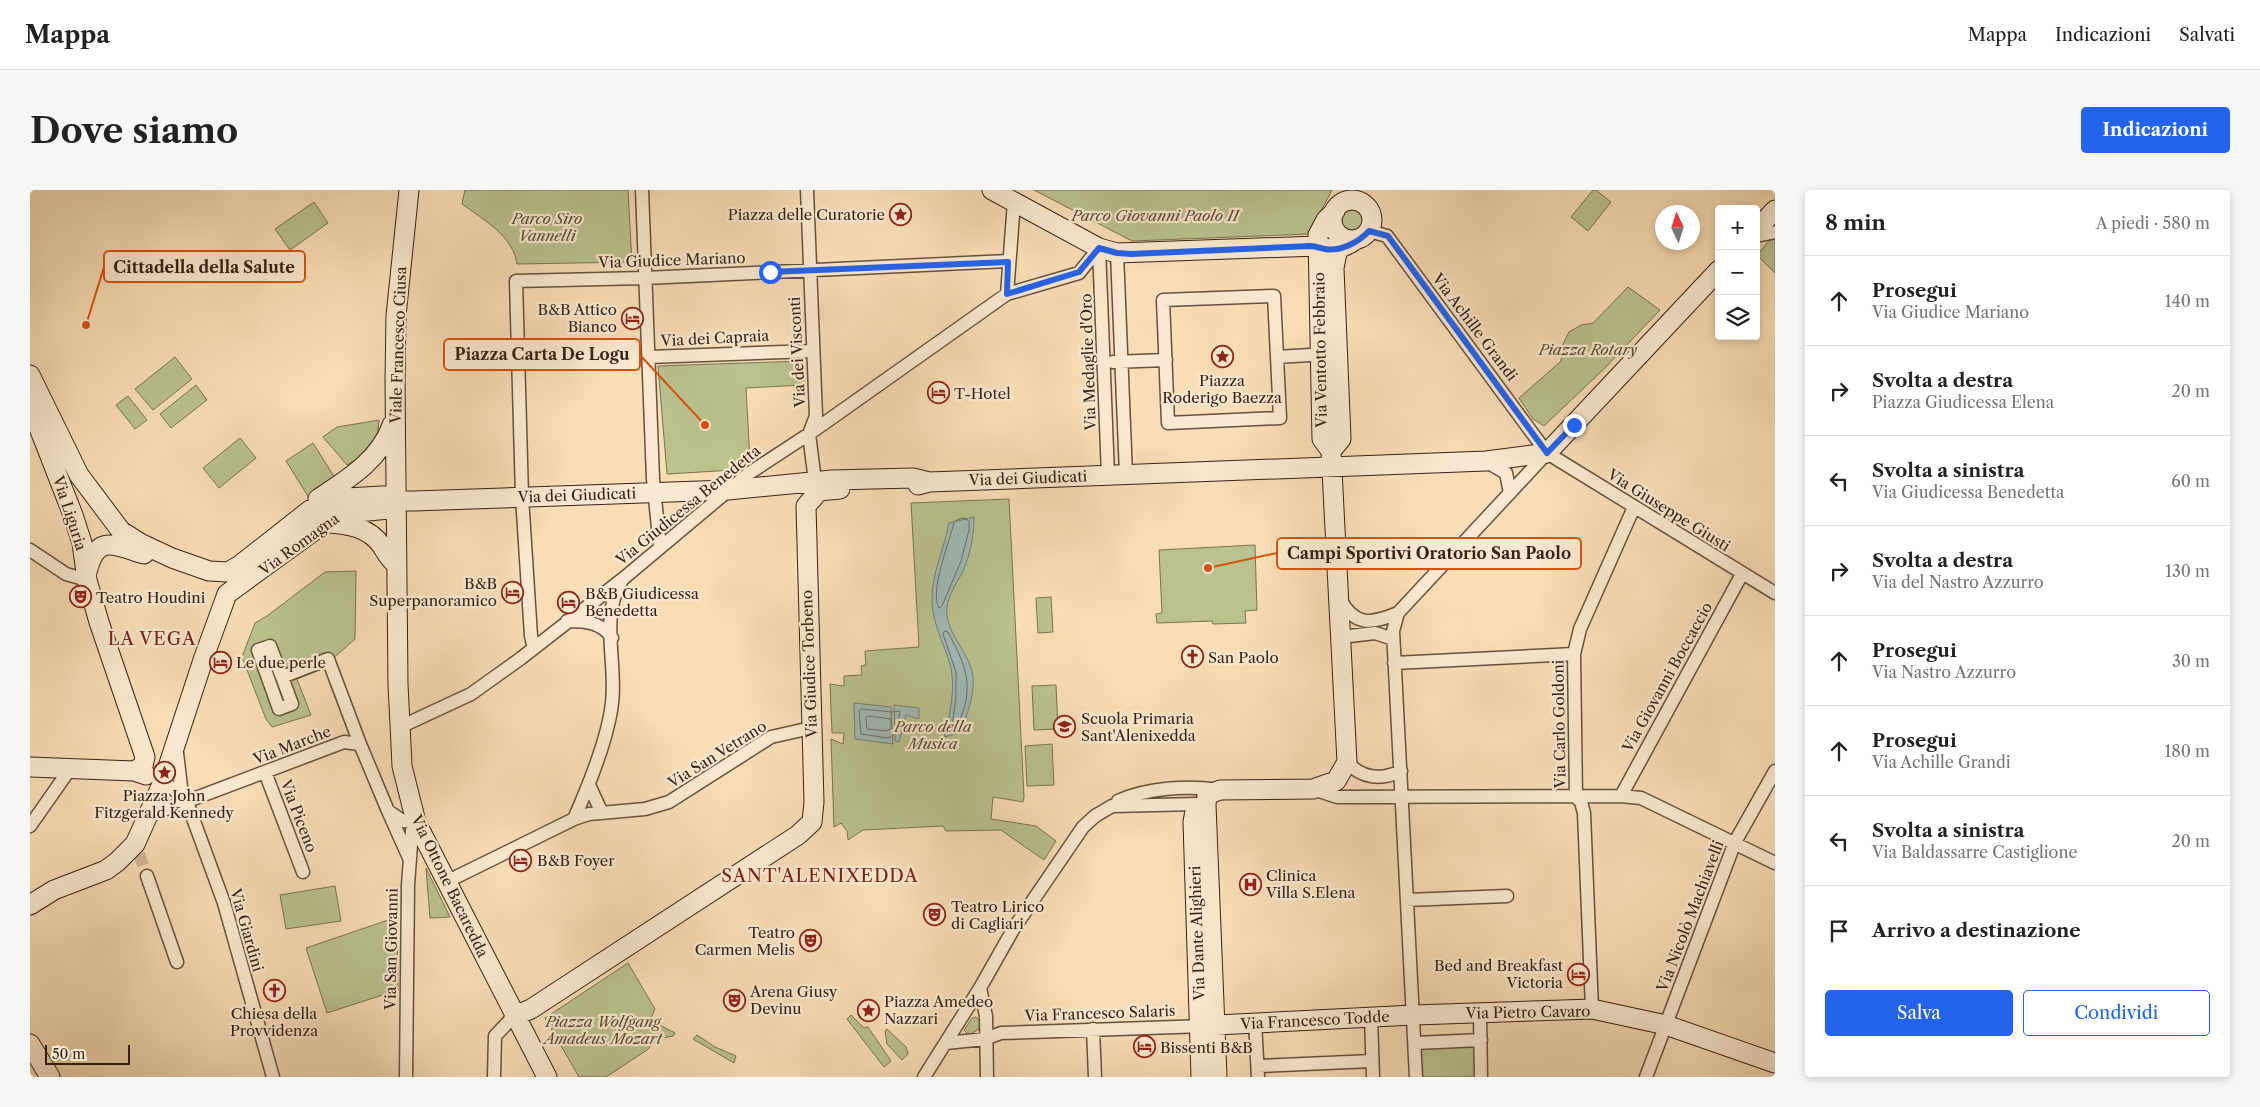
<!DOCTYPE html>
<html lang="it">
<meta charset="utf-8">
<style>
body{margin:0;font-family:"Libre Caslon Text",serif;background:#f6f6f6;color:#222}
.controls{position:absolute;right:15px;top:15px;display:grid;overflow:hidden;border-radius:5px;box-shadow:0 2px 8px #0003}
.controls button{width:45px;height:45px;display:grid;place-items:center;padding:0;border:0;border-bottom:1px solid #e0e0e0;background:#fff;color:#222;font:25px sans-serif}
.compass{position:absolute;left:1625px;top:15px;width:45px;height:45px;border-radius:50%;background:#fff;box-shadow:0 2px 8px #0003;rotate:356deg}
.scale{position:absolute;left:15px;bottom:12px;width:85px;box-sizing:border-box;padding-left:5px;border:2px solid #372117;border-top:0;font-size:14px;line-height:18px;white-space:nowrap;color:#372117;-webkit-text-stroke:4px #fae9d0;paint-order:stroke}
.stop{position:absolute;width:15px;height:15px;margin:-11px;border:4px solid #2563eb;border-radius:50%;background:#fff}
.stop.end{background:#2563eb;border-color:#fff;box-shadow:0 1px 5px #0008}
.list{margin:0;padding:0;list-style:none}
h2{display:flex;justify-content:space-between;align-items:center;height:65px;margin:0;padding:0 20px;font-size:21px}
h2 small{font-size:16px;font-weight:400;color:#767676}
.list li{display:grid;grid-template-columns:32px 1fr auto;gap:15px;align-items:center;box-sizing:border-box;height:90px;padding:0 20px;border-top:1px solid #e0e0e0}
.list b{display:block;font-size:19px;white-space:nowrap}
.list p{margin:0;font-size:16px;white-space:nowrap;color:#767676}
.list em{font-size:16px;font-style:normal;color:#767676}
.actions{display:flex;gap:10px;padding:15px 20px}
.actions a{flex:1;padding:11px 0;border:1px solid #2563eb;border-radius:5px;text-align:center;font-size:18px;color:#2563eb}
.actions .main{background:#2563eb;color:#fff}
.icon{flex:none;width:28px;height:28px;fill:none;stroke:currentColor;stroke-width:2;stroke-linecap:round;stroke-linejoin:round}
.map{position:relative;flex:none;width:1745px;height:887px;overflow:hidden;border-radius:5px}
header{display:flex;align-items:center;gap:30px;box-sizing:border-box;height:70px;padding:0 25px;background:#fff;border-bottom:1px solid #e0e0e0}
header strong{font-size:24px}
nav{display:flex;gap:28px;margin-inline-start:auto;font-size:18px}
.intro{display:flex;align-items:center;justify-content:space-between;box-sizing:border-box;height:120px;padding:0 30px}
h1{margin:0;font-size:35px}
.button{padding:12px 22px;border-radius:5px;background:#2563eb;color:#fff;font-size:18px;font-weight:700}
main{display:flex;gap:30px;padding:0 30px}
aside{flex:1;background:#fff;border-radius:5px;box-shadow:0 2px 8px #0003}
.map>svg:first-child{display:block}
.green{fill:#bac290;stroke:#787254}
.water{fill:#a0bab6;stroke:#767d76}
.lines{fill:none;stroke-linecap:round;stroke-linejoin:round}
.shore{stroke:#6c6e66;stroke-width:1}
.street-tunnel{stroke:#d1b796;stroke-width:12;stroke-dasharray:12 6;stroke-linecap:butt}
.street-casing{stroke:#67503f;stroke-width:15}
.secondary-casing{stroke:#372117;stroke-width:21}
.street{stroke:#fae9d0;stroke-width:12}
.secondary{stroke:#fae9d0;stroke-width:19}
.route{stroke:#2563eb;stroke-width:6}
.labels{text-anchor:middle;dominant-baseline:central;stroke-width:4.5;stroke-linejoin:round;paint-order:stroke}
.poi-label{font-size:15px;fill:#372117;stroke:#fae9d0;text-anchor:start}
.park-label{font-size:15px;font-style:italic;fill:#584935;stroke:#fae9d0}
.street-label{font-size:15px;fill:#372117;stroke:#fae9d0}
.quarter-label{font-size:18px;letter-spacing:1px;fill:#7a1f14;stroke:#fae9d0}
.leader{fill:none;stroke:#d6530d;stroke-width:2}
.callout-dot{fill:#d6530d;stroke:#fae9d0;stroke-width:2}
.callout{fill:#fae9d0;stroke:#d6530d;stroke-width:2}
.callout-label{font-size:16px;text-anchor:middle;font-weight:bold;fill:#372117}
</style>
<header>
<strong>Mappa</strong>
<nav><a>Mappa</a><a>Indicazioni</a><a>Salvati</a></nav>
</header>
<div class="intro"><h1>Dove siamo</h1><a class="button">Indicazioni</a></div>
<main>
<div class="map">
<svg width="1745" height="887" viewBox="0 0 1745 887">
<rect width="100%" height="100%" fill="#f8ddb6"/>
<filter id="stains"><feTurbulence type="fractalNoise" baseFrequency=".004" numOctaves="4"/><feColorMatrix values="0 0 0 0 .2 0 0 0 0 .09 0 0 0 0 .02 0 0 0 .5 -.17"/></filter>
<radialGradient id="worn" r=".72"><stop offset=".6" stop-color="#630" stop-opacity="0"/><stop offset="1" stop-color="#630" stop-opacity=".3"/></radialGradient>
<!-- green -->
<path class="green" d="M435,0H598L602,72L487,74C483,46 454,30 432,14Z
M1004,0H1302L1279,44L1102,51Z
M1563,0H1566L1581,12L1558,41L1541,27Z
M1303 29a19 19 0 1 1 38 0a19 19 0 1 1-38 0Z
M284,12L298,33L260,60L245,39Z
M1745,48V83L1727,65L1737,53Z
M1598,97L1630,120L1575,178L1514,236L1503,229L1489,208L1531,171L1532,156L1539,142L1551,135L1563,133Z
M145,167L162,189L123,220L105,199Z
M773,171L774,195L716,198L720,272L704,280L637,284L628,176Z
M166,195L177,210L141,238L130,224Z
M98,206L117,230L105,239L86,215Z
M349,230L347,249L329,268L317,275L293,247L307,237Z
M210,248L226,268L189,298L173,278Z
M283,253L305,288L279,308L256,271Z
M979,309L994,607L993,612L963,607L961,629L1006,636L1026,651L1014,670L971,640L916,641L913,636L833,640L818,650L817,641L811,633L804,637L801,549L813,554L814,543H802L800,494L814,496V486L832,485L831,476L836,475L835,461L889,457L881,313Z
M1225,355L1227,420L1215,421L1216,433L1183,434L1182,431L1127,433L1126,424L1132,423L1129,360Z
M326,381L325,449L290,480L267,489L281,525L242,537L236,529L212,467L225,433L237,426L295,382Z
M1021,407L1023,442L1008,443L1006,408Z
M1026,495L1028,539L1004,540L1002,496Z
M1022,554L1024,595L997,596L995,556Z
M396,678L420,727L400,728Z
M305,696L311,731L256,739L250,705Z
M367,727L368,800L297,823L276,758Z
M598,773L625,819L620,830L645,843L643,846L628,849L617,860L576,887H549L515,828Z
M821,825L834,838L838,837L861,871L854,877L817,829Z
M946,827L950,832L949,839L939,845L934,840L942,828Z
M857,839L876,857L878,864L872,870L857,854L855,841Z
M667,845L685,857L706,866L704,873L663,849Z
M1446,854L1447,887H1389L1388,856Z"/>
<!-- water -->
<path class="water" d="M944,327C944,346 940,366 932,383C926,394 918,406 917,418C914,442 940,462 943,486C945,506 936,524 932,542L914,547C920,524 926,498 920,474C914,453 903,435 902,412C901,384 914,360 919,333Z
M824,513L861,517L863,554L825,549Z
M864,515L889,518V529L876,525L869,552L865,551Z"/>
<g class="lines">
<!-- shore -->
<path class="shore" d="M932,328L937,329L939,332V340L931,371L912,416L909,418C899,402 920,351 924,332Z
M915,441L918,442C929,464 941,483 936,510C935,519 930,527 928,536L925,538L922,536L926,508V482L913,444Z
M832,519L862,522L870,521L866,544L858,548L831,544L829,521Z
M838,526L861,529V539L856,541L837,539L836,528Z"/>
<!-- street-tunnel -->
<path class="street-tunnel" d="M109,664L117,686"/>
<defs>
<path id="street" d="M612,0L623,289L630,357
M777,0L786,226L779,244L785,291
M1339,41L1357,46L1517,263
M1726,46L1745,42
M1069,58L1078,285
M1087,63L1096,285
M977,104L984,12
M1244,106L1250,228L1138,233L1133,110Z
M619,167L783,161
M1247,167L1297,164
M1083,172L1136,170
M1517,263L1745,403
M1457,272L1476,283L1480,303
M0,360L36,384L57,390
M1310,409C1325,437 1342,434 1368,423L1517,263
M1368,423L1363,441L1386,887
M537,431C555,431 572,432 582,448
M1311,447L1345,443L1363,449
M504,458L501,446L492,307L486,91L615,88L978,71
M1364,473L1544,464
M252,487L262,514L249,519L228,460L240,456L252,487L298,469L330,554
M370,537L441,504L490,469L594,388L718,284L779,244L977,104L1049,83L1069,58
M147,563L152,605
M1317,572C1332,589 1352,590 1371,581
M235,582L273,682
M133,592L152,605L157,612L194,713L243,887
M559,595L572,623
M1283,599L1307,607L1591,606L1611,608L1745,673
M1591,606L1712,384
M1088,611C1116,598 1158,595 1188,600
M358,621L380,670
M118,626L314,552L330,554L358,621L373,631L386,632L382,641L378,695L376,887
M544,629C559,595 578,549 582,513C587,474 570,427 591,392
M0,636L40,579
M117,686L147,772
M416,692L544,629L559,624L615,619L639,612L741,547L781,538
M1377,710L1477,706
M950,798L956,826L957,887
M1562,819L1554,623L1551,612L1546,607L1544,464L1550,439L1604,317
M1450,823L1451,887
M1341,827L1343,887
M1225,832L1228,887
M1063,839L1065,887
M916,853L955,849L971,843L1175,836
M1385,853L1451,850
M1228,876L1342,871
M464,887L465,846L484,826
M894,887L950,798L984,738L1053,637L1065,626L1082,616L1166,614
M1616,887L1705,652L1745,581"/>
<path id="secondary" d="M379,0L366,126L365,190L368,494L372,576L386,632L517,887
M962,0L1069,58L1087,63L1287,56C1302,62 1315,58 1327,49
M1302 30a20 20 0 1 1 40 0a20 20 0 1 1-40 0Z
M1726,40L1745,20
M0,185L49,285L91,341L110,353L142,368L179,381L198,382L210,375L280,320L299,312L317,308L352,306H357L367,311H384L698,300L802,290L883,288L899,292
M0,215L43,325L52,353L57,390L69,432L115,567L113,576L104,581
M1301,261L1311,249L1304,78L1308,58
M888,295L899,292L1456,271L1517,263L1689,80
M288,309C318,289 350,270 362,235
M776,316L789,301L810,299
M296,333C318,334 339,337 352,356C357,364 359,369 366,374
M57,382C67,343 84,355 114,364
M0,577L104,581L116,585
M1165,621L1163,632L1171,887
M0,715L24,700L76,680L87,672L105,654L133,592L174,467L197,404L307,324L359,319L367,311
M484,826L501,819L768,645L782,632L784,612L776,316
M1186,835L1384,825L1562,819L1636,835L1745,873
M0,854L20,887
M1187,887L1176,615L1177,605L1190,600L1283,599L1306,591L1317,572L1301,261L1292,249L1288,45L1296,30L1305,21"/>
</defs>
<!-- street casing -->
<use href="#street" class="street-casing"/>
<!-- secondary casing -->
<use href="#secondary" class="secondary-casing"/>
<!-- street -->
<use href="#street" class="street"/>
<!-- secondary -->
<use href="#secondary" class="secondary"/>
</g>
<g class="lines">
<!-- route -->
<path class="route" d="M740,82L978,72L977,104L1049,82L1069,58L1087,63L1101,64L1280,56C1286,56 1290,58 1295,59C1310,62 1329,52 1339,41L1358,46L1517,263L1544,235"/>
</g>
<!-- icons -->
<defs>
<symbol id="sight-ring" viewBox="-11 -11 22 22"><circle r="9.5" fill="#fae9d0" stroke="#8f2418" stroke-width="1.5"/><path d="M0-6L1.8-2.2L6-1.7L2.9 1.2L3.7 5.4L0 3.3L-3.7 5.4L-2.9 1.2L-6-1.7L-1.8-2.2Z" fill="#8f2418"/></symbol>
<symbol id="hotel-ring" viewBox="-11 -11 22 22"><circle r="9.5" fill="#fae9d0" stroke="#8f2418" stroke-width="1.5"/><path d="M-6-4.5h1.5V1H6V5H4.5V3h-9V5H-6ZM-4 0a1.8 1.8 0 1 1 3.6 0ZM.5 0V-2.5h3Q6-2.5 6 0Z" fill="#8f2418"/></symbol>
<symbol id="theatre-ring" viewBox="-11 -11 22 22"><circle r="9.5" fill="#fae9d0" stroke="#8f2418" stroke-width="1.5"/><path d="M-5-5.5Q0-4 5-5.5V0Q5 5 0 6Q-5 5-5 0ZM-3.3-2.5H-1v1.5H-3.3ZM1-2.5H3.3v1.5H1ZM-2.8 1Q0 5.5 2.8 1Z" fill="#8f2418"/></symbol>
<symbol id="church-ring" viewBox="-11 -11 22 22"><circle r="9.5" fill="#fae9d0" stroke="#8f2418" stroke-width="1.5"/><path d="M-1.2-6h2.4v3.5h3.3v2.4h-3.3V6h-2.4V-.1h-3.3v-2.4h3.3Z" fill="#8f2418"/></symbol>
<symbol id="school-ring" viewBox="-11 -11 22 22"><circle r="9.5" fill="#fae9d0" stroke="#8f2418" stroke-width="1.5"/><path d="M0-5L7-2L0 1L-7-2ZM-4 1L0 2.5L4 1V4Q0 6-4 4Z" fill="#8f2418"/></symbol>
<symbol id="hospital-ring" viewBox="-11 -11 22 22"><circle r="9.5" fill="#fae9d0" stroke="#8f2418" stroke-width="1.5"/><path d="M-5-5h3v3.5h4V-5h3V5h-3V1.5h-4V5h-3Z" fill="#8f2418"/></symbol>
</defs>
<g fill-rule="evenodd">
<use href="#sight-ring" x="858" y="12" width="25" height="25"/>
<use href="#hotel-ring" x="590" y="116" width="25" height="25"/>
<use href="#sight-ring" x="1180" y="154" width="25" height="25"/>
<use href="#hotel-ring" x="896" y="190" width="25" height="25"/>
<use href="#hotel-ring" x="470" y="390" width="25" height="25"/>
<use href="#theatre-ring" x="38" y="394" width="25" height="25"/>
<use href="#hotel-ring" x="526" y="400" width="25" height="25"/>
<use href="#church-ring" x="1150" y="454" width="25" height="25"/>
<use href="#hotel-ring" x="178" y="460" width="25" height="25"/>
<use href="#school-ring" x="1022" y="524" width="25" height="25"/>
<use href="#sight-ring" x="122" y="570" width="25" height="25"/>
<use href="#hotel-ring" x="478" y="658" width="25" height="25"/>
<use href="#hospital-ring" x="1208" y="682" width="25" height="25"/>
<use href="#theatre-ring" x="892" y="712" width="25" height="25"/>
<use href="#theatre-ring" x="768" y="738" width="25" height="25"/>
<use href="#hotel-ring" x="1536" y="772" width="25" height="25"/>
<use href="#church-ring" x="232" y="788" width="25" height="25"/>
<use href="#theatre-ring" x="692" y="798" width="25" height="25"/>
<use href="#sight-ring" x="826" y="808" width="25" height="25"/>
<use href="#hotel-ring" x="1102" y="844" width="25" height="25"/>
</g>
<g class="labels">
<!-- poi labels -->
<g class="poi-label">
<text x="855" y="24" text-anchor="end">Piazza delle Curatorie</text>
<text x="587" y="119" text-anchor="end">B&amp;B Attico<tspan x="587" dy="17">Bianco</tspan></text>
<text x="1192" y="190" text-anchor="middle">Piazza<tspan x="1192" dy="17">Roderigo Baezza</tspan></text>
<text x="924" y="203">T-Hotel</text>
<text x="467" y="393" text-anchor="end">B&amp;B<tspan x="467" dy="17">Superpanoramico</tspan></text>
<text x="555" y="403">B&amp;B Giudicessa<tspan x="555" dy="17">Benedetta</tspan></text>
<text x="66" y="407">Teatro Houdini</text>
<text x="1178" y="467">San Paolo</text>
<text x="206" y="472">Le due perle</text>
<text x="1051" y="528">Scuola Primaria<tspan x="1051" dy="17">Sant'Alenixedda</tspan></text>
<text x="134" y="605" text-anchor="middle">Piazza John<tspan x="134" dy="17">Fitzgerald Kennedy</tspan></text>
<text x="507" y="670">B&amp;B Foyer</text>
<text x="1236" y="685">Clinica<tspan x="1236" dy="17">Villa S.Elena</tspan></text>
<text x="921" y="716">Teatro Lirico<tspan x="921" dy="17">di Cagliari</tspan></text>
<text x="765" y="742" text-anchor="end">Teatro<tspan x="765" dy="17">Carmen Melis</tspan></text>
<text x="1533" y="775" text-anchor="end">Bed and Breakfast<tspan x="1533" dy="17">Victoria</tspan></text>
<text x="720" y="801">Arena Giusy<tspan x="720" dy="17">Devinu</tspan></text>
<text x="854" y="811">Piazza Amedeo<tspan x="854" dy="17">Nazzari</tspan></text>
<text x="244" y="823" text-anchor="middle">Chiesa della<tspan x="244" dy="17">Provvidenza</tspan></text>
<text x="1130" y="857">Bissenti B&amp;B</text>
</g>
<!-- park labels -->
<g class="park-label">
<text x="1125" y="25">Parco Giovanni Paolo II</text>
<text x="517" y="28">Parco Siro<tspan x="517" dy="17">Vannelli</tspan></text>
<text x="1558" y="159">Piazza Rotary</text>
<text x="903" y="536">Parco della<tspan x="903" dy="17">Musica</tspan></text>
<text x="573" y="831">Piazza Wolfgang<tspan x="573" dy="17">Amadeus Mozart</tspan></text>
</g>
<!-- street labels -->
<g class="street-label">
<text transform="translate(642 70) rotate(-2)">Via Giudice Mariano</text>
<text transform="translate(1445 137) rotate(53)">Via Achille Grandi</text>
<text transform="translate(685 148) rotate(-3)">Via dei Capraia</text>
<text transform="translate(368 155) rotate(-88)">Viale Francesco Ciusa</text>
<text transform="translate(1290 160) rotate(-91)">Via Ventotto Febbraio</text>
<text transform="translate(767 162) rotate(-93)">Via dei Visconti</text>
<text transform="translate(1058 172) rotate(-92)">Via Medaglie d'Oro</text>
<text transform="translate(998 288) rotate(-2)">Via dei Giudicati</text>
<text transform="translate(547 305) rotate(-2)">Via dei Giudicati</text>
<text transform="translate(658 315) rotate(-39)">Via Giudicessa Benedetta</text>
<text transform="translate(1639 320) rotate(32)">Via Giuseppe Giusti</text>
<text transform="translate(40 323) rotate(72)">Via Liguria</text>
<text transform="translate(269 354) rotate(-36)">Via Romagna</text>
<text transform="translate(779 474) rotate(-92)">Via Giudice Torbeno</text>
<text transform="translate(1637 487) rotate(-61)">Via Giovanni Boccaccio</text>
<text transform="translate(1529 534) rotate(-91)">Via Carlo Goldoni</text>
<text transform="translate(262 555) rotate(-21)">Via Marche</text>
<text transform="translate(687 564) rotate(-32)">Via San Vetrano</text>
<text transform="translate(269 626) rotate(69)">Via Piceno</text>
<text transform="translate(420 696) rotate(64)">Via Ottone Bacaredda</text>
<text transform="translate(1660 726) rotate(-69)">Via Nicolò Machiavelli</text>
<text transform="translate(217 740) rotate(74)">Via Giardini</text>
<text transform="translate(1167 743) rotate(-92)">Via Dante Alighieri</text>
<text transform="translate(361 759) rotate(-89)">Via San Giovanni</text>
<text transform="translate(1498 822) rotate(-1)">Via Pietro Cavaro</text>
<text transform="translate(1070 823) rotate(-2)">Via Francesco Salaris</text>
<text transform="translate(1285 830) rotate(-3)">Via Francesco Todde</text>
</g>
<!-- quarter labels -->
<g class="quarter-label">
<text x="122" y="449">LA VEGA</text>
<text x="790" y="686">SANT'ALENIXEDDA</text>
</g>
</g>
<!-- callouts -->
<path class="leader" d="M56 135L74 77M675 235L610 165M1178 378L1247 363"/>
<g class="callout-dot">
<circle cx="56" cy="135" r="5"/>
<circle cx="675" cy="235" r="5"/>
<circle cx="1178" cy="378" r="5"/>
</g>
<g class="callout">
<rect x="74" y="61" width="201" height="31" rx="5"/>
<rect x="414" y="149" width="196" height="31" rx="5"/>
<rect x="1247" y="348" width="304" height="31" rx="5"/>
</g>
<g class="callout-label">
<text x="174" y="83">Cittadella della Salute</text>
<text x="512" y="170">Piazza Carta De Logu</text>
<text x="1399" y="369">Campi Sportivi Oratorio San Paolo</text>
</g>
<rect width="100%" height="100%" filter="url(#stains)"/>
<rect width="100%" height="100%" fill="url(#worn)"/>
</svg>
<div class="controls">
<button>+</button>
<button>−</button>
<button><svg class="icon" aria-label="layers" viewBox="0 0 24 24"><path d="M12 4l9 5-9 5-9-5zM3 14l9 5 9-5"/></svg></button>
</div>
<svg class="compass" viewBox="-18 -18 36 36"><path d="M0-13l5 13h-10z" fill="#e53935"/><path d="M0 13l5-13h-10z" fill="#767676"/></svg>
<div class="scale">50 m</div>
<div class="stop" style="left:740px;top:82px"></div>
<div class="stop end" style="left:1544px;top:235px"></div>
</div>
<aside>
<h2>8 min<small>A piedi · 580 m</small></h2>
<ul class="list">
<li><svg class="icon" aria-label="ahead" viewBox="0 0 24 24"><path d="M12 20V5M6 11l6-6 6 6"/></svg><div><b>Prosegui</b><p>Via Giudice Mariano</p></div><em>140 m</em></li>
<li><svg class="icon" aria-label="right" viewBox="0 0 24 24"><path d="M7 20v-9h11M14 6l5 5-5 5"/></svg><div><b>Svolta a destra</b><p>Piazza Giudicessa Elena</p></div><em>20 m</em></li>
<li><svg class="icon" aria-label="left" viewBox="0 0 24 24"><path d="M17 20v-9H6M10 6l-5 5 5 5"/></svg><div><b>Svolta a sinistra</b><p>Via Giudicessa Benedetta</p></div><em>60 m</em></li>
<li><svg class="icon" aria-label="right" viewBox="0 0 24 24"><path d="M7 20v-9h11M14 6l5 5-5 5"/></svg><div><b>Svolta a destra</b><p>Via del Nastro Azzurro</p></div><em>130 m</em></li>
<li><svg class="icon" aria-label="ahead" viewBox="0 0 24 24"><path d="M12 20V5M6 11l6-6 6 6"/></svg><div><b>Prosegui</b><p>Via Nastro Azzurro</p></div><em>30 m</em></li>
<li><svg class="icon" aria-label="ahead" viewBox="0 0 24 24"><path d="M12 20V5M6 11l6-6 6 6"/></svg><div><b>Prosegui</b><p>Via Achille Grandi</p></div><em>180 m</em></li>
<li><svg class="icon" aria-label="left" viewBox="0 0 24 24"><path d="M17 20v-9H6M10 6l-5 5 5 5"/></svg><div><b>Svolta a sinistra</b><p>Via Baldassarre Castiglione</p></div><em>20 m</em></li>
<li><svg class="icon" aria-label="arrive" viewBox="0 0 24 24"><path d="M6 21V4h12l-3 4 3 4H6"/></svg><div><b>Arrivo a destinazione</b></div></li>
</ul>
<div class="actions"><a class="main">Salva</a><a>Condividi</a></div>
</aside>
</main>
